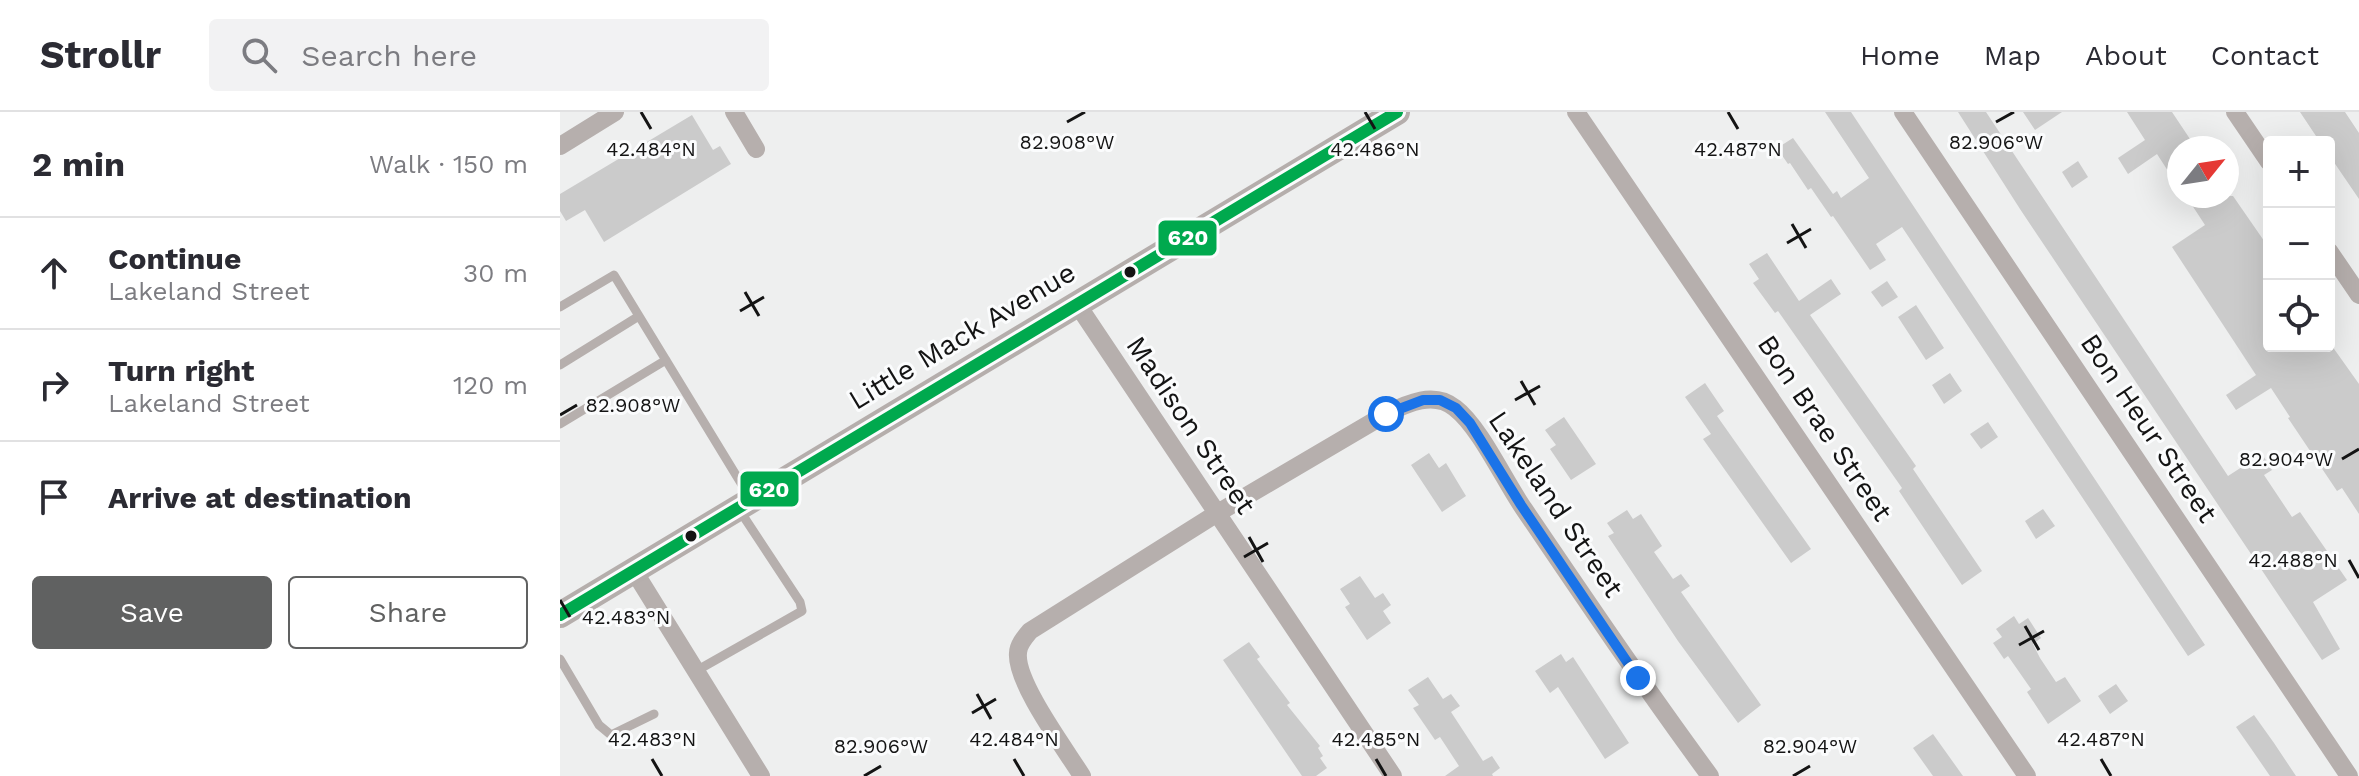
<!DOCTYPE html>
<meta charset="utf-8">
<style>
body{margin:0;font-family:"Work Sans",sans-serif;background:#f2f2f3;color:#2b2b33}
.controls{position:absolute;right:24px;top:24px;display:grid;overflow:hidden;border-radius:8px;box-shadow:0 8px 32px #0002}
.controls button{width:72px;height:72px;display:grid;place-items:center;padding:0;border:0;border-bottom:2px solid #e1e1e2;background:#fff;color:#2b2b33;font:40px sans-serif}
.compass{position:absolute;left:1607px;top:24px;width:72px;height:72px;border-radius:50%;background:#fff;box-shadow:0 8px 32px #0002;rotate:60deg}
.stop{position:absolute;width:24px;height:24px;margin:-18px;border:6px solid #1a73e8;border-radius:50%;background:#fff}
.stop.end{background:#1a73e8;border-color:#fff;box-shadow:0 2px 8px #0008}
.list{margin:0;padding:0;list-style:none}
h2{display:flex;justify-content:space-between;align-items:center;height:104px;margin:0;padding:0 32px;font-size:34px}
h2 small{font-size:26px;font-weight:400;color:#7c7c81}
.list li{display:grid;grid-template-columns:52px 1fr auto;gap:24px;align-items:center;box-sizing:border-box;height:112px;padding:0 32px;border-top:2px solid #e1e1e2}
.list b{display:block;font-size:30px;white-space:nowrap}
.list p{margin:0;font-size:26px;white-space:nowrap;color:#7c7c81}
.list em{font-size:26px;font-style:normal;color:#7c7c81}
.actions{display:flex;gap:16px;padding:24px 32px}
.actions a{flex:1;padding:18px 0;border:2px solid #606161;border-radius:8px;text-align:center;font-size:28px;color:#606161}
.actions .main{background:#606161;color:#fff}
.icon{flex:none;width:44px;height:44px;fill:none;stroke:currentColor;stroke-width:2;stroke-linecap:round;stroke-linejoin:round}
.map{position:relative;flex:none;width:1799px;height:664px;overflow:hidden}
header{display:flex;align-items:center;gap:48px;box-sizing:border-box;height:112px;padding:0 40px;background:#fff;border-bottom:2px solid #e1e1e2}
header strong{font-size:38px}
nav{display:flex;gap:44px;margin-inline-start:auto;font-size:28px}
.search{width:560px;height:72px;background:#f2f2f3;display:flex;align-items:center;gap:20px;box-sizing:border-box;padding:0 28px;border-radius:8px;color:#7c7c81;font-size:30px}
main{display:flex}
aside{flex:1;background:#fff}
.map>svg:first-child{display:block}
.building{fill:#cbcbcb}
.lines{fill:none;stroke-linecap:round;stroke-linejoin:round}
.lane{stroke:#b6afad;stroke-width:9}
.street{stroke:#b6afad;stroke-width:18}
.secondary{stroke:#b5aeac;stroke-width:26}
.bus-1-casing{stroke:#fbfcfd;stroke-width:18}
.bus-1{stroke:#00a94e;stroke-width:12}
.route{stroke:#1a73e8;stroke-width:10}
.ticks{fill:none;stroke:#141414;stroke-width:3}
.bus-dot{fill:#141414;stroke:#fbfcfd;stroke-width:3}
.labels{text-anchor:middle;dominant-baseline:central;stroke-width:6;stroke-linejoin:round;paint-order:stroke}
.street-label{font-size:28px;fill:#141414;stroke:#fbfcfd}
.ticks-label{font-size:20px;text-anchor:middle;fill:#141414;stroke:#fbfcfd;stroke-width:6;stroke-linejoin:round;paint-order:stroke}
.line-badge{stroke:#fbfcfd;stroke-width:3}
.badge-label{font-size:22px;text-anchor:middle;font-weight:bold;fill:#fff}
</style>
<header>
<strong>Strollr</strong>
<div class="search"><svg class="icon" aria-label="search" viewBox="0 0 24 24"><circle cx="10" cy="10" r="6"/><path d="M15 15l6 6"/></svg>Search here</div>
<nav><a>Home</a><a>Map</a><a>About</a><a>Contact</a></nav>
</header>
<main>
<aside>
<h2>2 min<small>Walk · 150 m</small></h2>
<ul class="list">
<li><svg class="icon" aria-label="ahead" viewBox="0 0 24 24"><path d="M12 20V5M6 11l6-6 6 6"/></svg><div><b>Continue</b><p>Lakeland Street</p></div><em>30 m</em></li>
<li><svg class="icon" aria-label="right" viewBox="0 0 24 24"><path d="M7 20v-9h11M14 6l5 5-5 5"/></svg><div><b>Turn right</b><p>Lakeland Street</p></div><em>120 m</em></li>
<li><svg class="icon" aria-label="arrive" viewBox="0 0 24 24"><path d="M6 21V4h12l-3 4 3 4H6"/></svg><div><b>Arrive at destination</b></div></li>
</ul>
<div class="actions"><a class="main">Save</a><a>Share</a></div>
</aside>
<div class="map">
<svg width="1799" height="664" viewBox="0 0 1799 664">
<rect width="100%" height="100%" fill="#eeefef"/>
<!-- building -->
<path class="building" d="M1265,0H1291L1645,533L1628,544L1342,115L1316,132L1326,148L1310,158L1273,104L1271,105L1251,76L1248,78L1230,51L1228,52L1217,36L1233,26L1273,82L1277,79L1281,86L1309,66Z
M1398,0H1426L1668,364L1702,342L1712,358L1704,363L1732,405L1740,400L1787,468L1753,490L1780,537L1762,548L1460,97Z
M1463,0H1502L1475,18Z
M1567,0H1612L1636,36H1619V76L1597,42L1568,62L1558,46L1585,28Z
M1740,0H1785L1799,21V87L1769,43V30H1760Z
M132,3L153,38L160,34L171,52L44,130L25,98L6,109L0,99V82Z
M1518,49L1528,65L1512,76L1502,60Z
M1626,84H1673L1709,136V234H1772L1799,272V402L1782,376L1777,379L1728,306L1730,305L1711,276L1676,298L1666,283L1696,263L1612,135L1645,113Z
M1207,141L1239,189L1271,167L1281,182L1250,203L1356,354L1353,357L1422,459L1402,473L1339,379L1342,376L1218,199L1215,201L1193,171L1199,167L1189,152Z
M1327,169L1338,185L1322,195L1311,180Z
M1356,193L1384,236L1366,248L1338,205Z
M1390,261L1402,279L1384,292L1372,273Z
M1145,271L1164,299L1157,304L1251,437L1231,451L1143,327L1151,322L1125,285Z
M1004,305L1036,352L1011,368L990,337L996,333L985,318Z
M1428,310L1438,325L1421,337L1410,322Z
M869,341L879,356L886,351L906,384L882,400L851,353Z
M1483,397L1495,414L1476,427L1465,409Z
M1067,398L1073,407L1081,402L1102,434L1094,440L1113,467L1121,462L1130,474L1121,480L1201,593L1178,611L1118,529L1048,424L1054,421L1047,411Z
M800,464L815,486L823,481L831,493L823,499L831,511L807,528L785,495L790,492L780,477Z
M1454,504L1459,512L1468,506L1481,526L1473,532L1480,546L1496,570L1505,565L1521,589L1488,612L1467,580L1471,577L1448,544L1444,547L1433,531L1442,525L1436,517Z
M689,530L700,545L697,547L730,591L727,593L760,634L758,636L763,644L760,646L767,656L756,664H742L663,548Z
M1001,542L1006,550L1013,545L1069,631L1045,647L998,575L990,581L975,559Z
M868,565L883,587L891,582L900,594L891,600L923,649L932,644L940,656L932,662L933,664H885L899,654L880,625L875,628L853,596L859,593L848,578Z
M1556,572L1568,589L1550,602L1538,584Z
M1694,603L1714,631L1736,664H1710L1690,635L1676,615Z
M1373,622L1403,664H1373L1353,636Z"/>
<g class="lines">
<!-- lane -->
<path class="lane" d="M0,195L54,163L190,386
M0,253L79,204
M0,312L106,248
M0,547L39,613L51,623L94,602
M136,559L242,499L240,490L180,399"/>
<!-- street -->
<path class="street" d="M174,0L196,37
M1016,0L1467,664
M1343,0L1789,664
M1675,0L1709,50
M0,34L55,0
M1769,139L1799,183
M517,192L833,664
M74,459L201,664
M522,664C506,638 455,570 458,541C458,533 465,525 470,519L656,402L826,302C848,291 874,279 895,296C920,315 945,370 964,397C1025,487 1086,577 1150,664"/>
<!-- secondary -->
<path class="secondary" d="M0,503L837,0"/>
<defs>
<path id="bus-1" d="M0,503L837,0"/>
</defs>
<!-- bus-1 casing -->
<use href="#bus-1" class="bus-1-casing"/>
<!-- bus-1 -->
<use href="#bus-1" class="bus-1"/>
</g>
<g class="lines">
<!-- route -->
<path class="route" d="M826,302L863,288H880L896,296L910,311L961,393L1078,566"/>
</g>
<!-- ticks -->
<path class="ticks" d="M81,0L91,17M805,0L815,17M1168,0L1178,17M507,10L525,0M1436,10L1454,0M1232,112L1246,136M1227,131L1251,117M185,180L199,204M180,199L204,185M961,269L975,293M955,288L980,274M0,303L17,293M1782,347L1799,337M689,425L703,450M684,445L708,431M1789,448L1799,466M0,488L10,505M1465,514L1479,538M1459,533L1484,519M417,582L431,607M412,601L436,587M92,647L102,664M454,647L464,664M816,647L826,664M1541,647L1551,664M304,664L321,654M1233,664L1250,654"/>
<!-- markers -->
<g class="bus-dot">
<circle cx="570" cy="160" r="7"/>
<circle cx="131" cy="424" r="7"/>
</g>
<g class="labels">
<!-- street labels -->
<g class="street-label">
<text transform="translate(402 224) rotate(-31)">Little Mack Avenue</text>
<text transform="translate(631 313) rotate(56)">Madison Street</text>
<text transform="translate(1265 316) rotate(56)">Bon Brae Street</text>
<text transform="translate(1589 316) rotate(56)">Bon Heur Street</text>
<text transform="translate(996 392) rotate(56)">Lakeland Street</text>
</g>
</g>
<g class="ticks-label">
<text x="507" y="37">82.908°W</text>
<text x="1436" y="37">82.906°W</text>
<text x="91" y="44">42.484°N</text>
<text x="815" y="44">42.486°N</text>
<text x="1178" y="44">42.487°N</text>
<text x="73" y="300">82.908°W</text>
<text x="1726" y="354">82.904°W</text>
<text x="1733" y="455">42.488°N</text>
<text x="66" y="512">42.483°N</text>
<text x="92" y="634">42.483°N</text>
<text x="454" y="634">42.484°N</text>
<text x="816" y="634">42.485°N</text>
<text x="1541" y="634">42.487°N</text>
<text x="321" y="641">82.906°W</text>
<text x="1250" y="641">82.904°W</text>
</g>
<g class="line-badge">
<rect x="597" y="107" width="61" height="38" rx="8" fill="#00a94e"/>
<rect x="179" y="358" width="61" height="38" rx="8" fill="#00a94e"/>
</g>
<g class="badge-label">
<text x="628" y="133">620</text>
<text x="209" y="385">620</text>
</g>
</svg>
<div class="controls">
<button>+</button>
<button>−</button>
<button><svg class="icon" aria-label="locate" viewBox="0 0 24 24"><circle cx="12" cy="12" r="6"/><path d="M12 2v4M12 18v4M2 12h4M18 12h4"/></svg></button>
</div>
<svg class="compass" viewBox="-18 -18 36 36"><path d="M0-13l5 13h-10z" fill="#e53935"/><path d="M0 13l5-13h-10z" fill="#7c7c81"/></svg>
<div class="stop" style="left:826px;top:302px"></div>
<div class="stop end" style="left:1078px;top:566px"></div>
</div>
</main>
